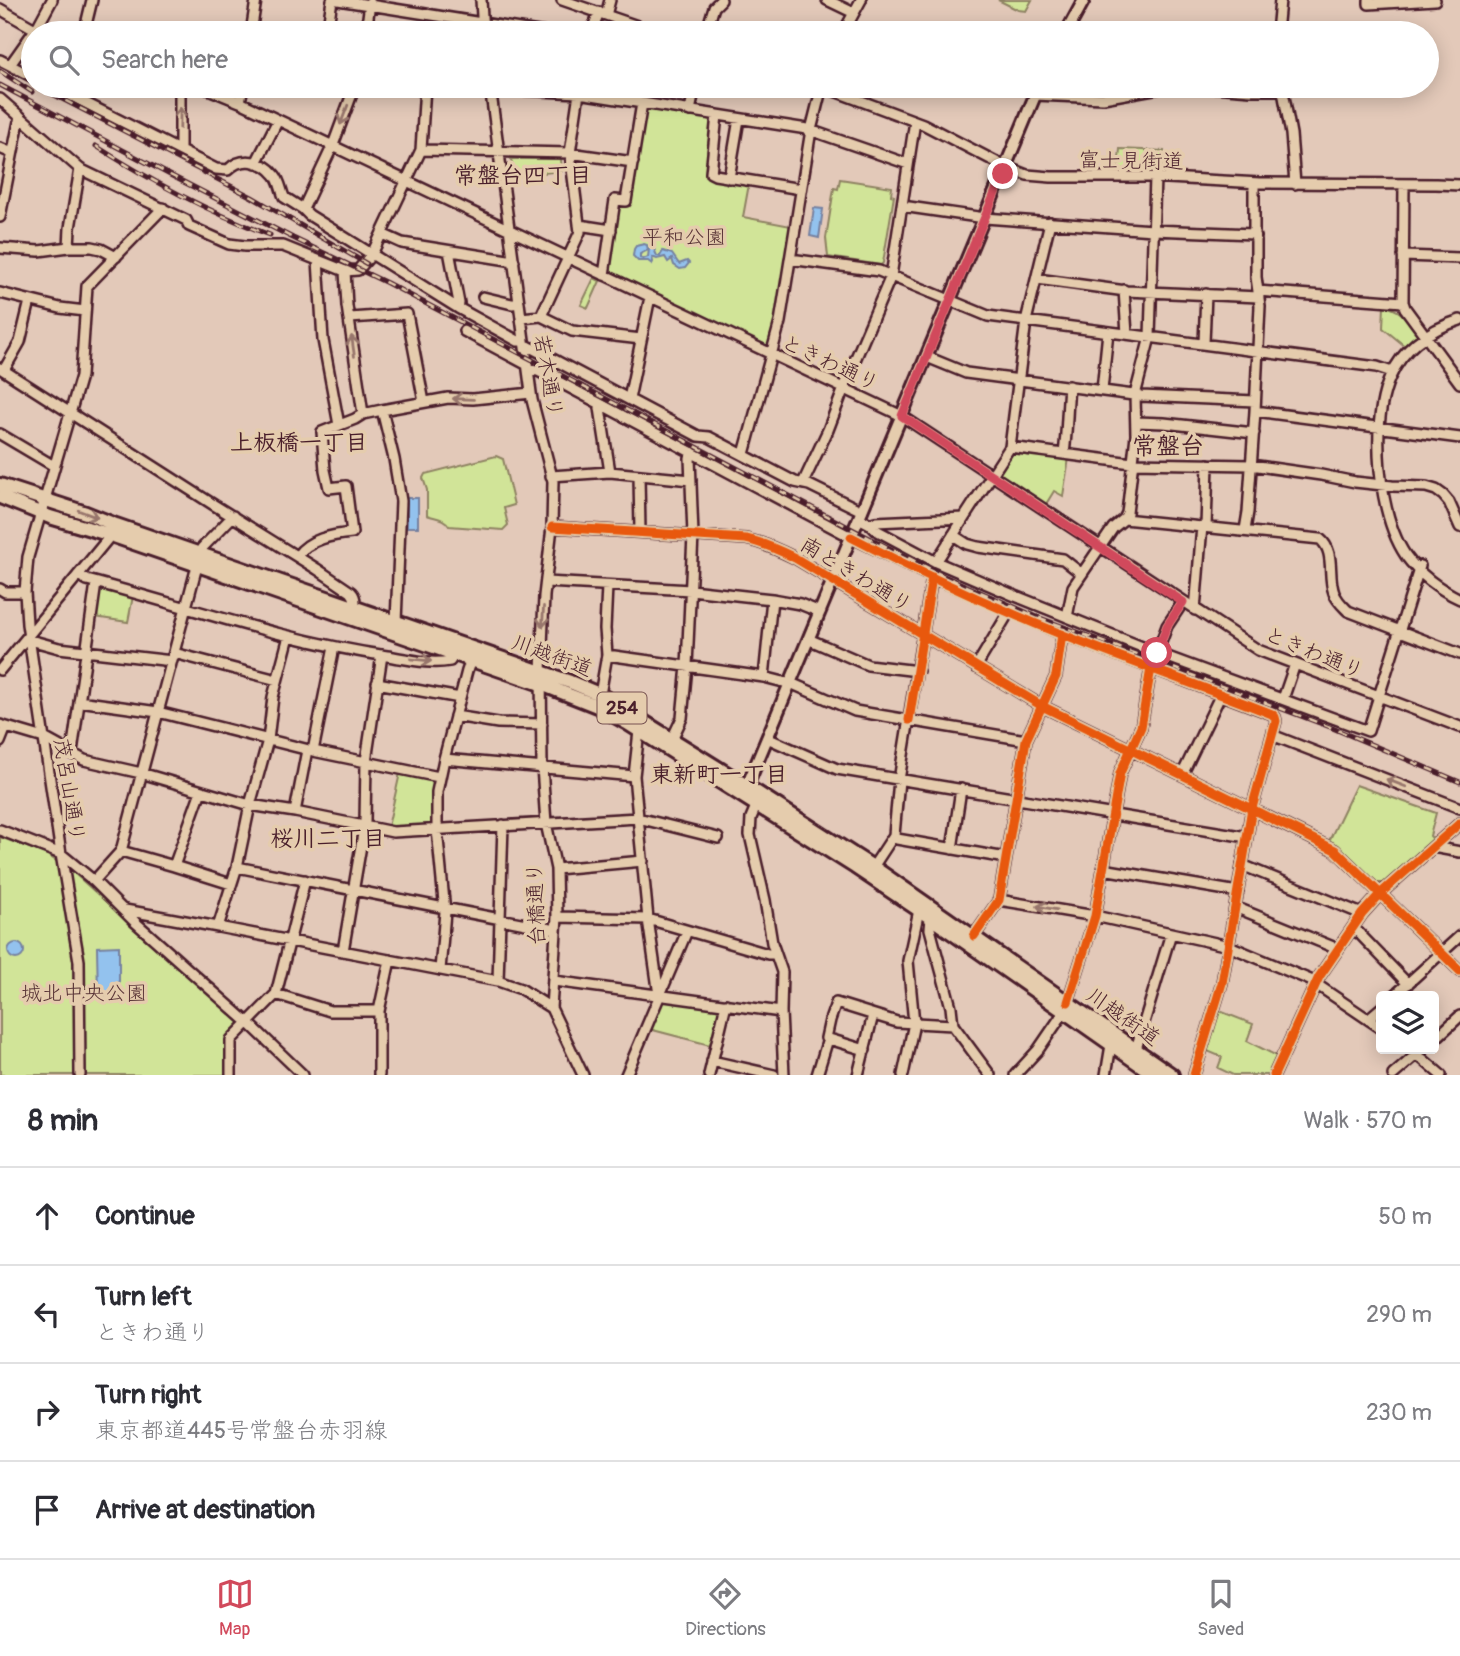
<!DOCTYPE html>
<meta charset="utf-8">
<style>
body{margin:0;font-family:Pangolin,"Klee One",sans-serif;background:#f2f2f3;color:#2b2b33}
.controls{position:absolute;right:21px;bottom:21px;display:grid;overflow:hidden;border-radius:7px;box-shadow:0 4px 18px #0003}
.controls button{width:63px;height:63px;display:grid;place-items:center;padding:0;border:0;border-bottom:2px solid #e1e1e2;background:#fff;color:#2b2b33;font:35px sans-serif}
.stop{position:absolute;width:21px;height:21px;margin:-16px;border:5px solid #d1495b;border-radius:50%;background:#fff}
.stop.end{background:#d1495b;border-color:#fff;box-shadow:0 2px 7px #0008}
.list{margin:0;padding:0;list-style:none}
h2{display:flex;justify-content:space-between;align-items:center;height:91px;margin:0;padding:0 28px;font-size:30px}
h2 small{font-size:23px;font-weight:400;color:#7c7c81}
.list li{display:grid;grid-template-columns:46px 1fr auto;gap:21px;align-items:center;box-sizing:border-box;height:98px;padding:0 28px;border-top:2px solid #e1e1e2}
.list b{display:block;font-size:26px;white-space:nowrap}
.list p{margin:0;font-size:23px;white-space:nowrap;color:#7c7c81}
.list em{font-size:23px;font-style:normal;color:#7c7c81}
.icon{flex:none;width:38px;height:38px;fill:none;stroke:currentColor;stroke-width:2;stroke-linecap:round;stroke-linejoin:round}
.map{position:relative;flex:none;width:1460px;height:1075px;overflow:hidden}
.search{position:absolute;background:#fff;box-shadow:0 4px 18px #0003;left:21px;right:21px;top:21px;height:77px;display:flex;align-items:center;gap:18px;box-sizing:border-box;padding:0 24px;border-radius:38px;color:#7c7c81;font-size:26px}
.sheet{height:483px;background:#fff}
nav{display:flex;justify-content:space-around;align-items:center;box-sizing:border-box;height:98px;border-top:2px solid #e1e1e2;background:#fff;font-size:19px;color:#7c7c81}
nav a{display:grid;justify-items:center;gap:4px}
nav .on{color:#d1495b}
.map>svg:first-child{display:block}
.green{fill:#d1e498;stroke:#8e8262;stroke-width:2}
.water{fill:#93c2ee;stroke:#7681a0;stroke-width:2}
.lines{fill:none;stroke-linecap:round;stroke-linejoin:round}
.minor-casing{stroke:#4a1f2b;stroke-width:14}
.major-casing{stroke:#4a1f2b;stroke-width:16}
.highway-casing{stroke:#4a1f2b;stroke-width:18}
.minor{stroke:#e5ccad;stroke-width:9}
.major{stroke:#e5ccad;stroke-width:10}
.highway{stroke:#e5ccad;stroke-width:12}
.rail-casing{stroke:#4a1f2b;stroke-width:5}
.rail{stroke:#e5ccad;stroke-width:2.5;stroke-dasharray:8;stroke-linecap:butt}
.cycleway-casing{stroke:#e5ccad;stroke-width:13}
.cycleway{stroke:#e8590c;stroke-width:9}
.oneway{stroke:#98766c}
.route{stroke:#d1495b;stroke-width:9}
.labels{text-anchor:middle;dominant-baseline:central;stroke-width:7;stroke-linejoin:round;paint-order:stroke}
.shield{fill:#e5ccad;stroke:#785352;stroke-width:2}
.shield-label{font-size:19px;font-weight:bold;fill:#4a1f2b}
.street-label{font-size:21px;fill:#4a1f2b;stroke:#e5ccad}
.park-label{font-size:21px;fill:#583336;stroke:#e5ccad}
.neighbourhood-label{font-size:23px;font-weight:bold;fill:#4a1f2b;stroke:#e5ccad}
.quarter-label{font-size:24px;font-weight:bold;fill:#4a1f2b;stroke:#e5ccad}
</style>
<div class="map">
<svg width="1460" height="1075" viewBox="0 0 1460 1075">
<rect width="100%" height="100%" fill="#e3c9b9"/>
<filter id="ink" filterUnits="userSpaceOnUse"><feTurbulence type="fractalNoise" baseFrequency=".0143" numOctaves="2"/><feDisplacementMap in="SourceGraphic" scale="14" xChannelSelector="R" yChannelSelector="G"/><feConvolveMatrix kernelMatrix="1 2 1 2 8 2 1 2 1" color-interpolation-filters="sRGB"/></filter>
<g filter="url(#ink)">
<!-- green -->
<path class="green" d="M998,0H1032L1026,11L1018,10Z
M648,108L709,118L711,120L705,176L749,184L743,217L791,226L776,322L770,344L766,346L611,272L609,268L618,206L620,204L630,206L645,111Z
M1120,149L1164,151L1163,173L1118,169Z
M511,159H561L562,171L514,176Z
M840,179L892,187L891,195L894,196L883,263L881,265L828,257L826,238L834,188L838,189Z
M594,278L600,281L588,308L581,305Z
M1384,306C1402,309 1409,322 1420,334L1406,347L1383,328Z
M1015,451L1069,458L1063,496L1054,491L1046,504L998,472L1011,453Z
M496,456L503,459L514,505L504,508L508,525L503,530L449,526C445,518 435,518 427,515V490L423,478L425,474Z
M99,588L133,596L128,622L94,617Z
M400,773L429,779L433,783L434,822L430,825L394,828L388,827Z
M1356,785L1436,813L1430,836L1435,841L1386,883H1378L1329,841Z
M0,837L46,854L75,874L241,1023L225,1040L227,1075H0Z
M663,1000L717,1009L719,1012L710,1045L649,1029L660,1002Z
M1217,1010L1253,1024L1247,1041L1277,1056L1268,1075H1233L1218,1068L1222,1057L1205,1050Z"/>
<!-- water -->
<path class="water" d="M814,208L823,209L819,238L810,236Z
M644,244L647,245L648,250L640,254V258L643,259L648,257L649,249L651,247L654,249L657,256H660L663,251L672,254L679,264L687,261L689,263L685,268L680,269L674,265L672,259L668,262L665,257L657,259L652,257L653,262L652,264L648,261H638L633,256L634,249L636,246Z
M407,498H418V527H407Z
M8 951a8 8 0 1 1 16 0a8 8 0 1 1-16 0Z
M119,946V996H98L97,947Z"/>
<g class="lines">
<defs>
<path id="minor" d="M338,0L545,33
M481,0L483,33
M562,0L658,33
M827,0L854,13
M1369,0V4L1435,0
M0,9L42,33
M606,15L610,0
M84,33L92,0
M251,33L256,0
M327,33L332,0
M366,33L370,2
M591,33L599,12
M706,33L714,7L721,0
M843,33L861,0
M1277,33L1280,0
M0,60L33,77
M10,65L39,24L52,0
M52,86L216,169L228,170C241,156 263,160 275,175C280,181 281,190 284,197L303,209L309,215L458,308L518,341L524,340
M201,86L240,102L902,416L1258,650L1460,727
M437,86L579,93L807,129L908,164
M490,86L532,400L553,481L552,527L544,596L541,672L542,767L546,823L556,869L557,917L551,1008L583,1075
M821,86L923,124L1006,167L1027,175L1051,177H1149L1260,183L1436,184L1460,185
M1282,86L1291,134L1295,184
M1035,95L1103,98L1159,88L1214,87L1251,90H1283
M0,99L80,169L186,220L189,226L229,244L245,246H283L345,271L358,270L372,254L421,150L425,86
M240,102L243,86
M690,111L695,86
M717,115L711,173L715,175L801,189
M0,148L12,153
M180,150V86
M421,150L570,153L633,162
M256,163L278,120
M729,178L739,119
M1404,184L1403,302L1405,308L1460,383
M902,206L985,218L1153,230L1254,234
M303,209L333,145L355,86
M0,217L20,116
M579,225L611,230
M382,234L402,243L514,261
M69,247L70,228L80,169
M0,248L39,251L69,247H92L101,249L116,257
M449,251L459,303L458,308
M1403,256L1460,258
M790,259L879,271L988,316L1377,367L1392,372
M318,260L323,340L339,425
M345,271L347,306L363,414
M604,275L615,200L626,201L642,103
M1037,279L1126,291L1259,297
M1124,290L1127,334
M1258,291L1403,302
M0,293L60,308L85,311
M483,297L512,304L519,303
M541,316L580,232L570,153L580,86
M350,318L407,314L424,402
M521,318L541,316L572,331L641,339
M1460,320C1386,343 1374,400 1380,470C1383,499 1389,531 1406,556C1420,575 1439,589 1460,599
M464,331L524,363H527
M1204,343L1206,294
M525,346H528L698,436L709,437L795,482L809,485L862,511
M927,357L966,373L1141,396L1255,401
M0,368L214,505L317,569L351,592C357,598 355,606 353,613
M4,370L20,342L30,301
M528,370L538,371L561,383L851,537L932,577L1062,634L1272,714L1275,717L1276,721L1252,808L1222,983L1194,1075
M843,388L891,276L915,121
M1102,390L1108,332
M629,399L650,297
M602,405L600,408L610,472
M382,410L394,459L401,501L396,622
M1255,411L1460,438
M1136,422L1164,423L1254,433
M0,434L54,466
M1010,447L1026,321L1050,222
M744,454L780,322L811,130L821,90L820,86
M1064,454C1067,431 1067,409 1069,386
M639,475L640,532
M551,476L610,472L691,480
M803,483L828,430L844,388
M859,518L870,524L876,530L936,562L964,518L875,522L870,524
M964,518L1010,447L1132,463L1251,465L1321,475L1355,482L1392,486L1426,487L1436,490L1443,495L1449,502L1460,527
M1124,519L1320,539C1336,552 1327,575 1334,593C1337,601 1343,606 1348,611L1460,654
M552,527L746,539C764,543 779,550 795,558L1042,706L1335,850L1460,971
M1206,527L1208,464
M1245,530L1248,512L1255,411L1260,306L1256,277V240L1254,234V183
M953,535L967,544L978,547L1063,559L1082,574
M198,554L202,548L233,516
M297,556C309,539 332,535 352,533L346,486L329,488L325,470L322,432L355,419L363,414L382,410L448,398L473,399L531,393
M936,562L1013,595L1157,653L1368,731L1420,566
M78,575L87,580C186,606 285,641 387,656C407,659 430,665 450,661L455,653
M546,582L691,590L772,599L800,604L820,612
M607,586L605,629L607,655
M0,589L5,592H25
M1195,610L1202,526
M1067,617L1073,587L1113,528L1124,519L1127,513L1136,435L1135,395L1150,337L1155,177
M808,639L868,665L918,671
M30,640L59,648L172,661
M174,653L277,680
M1157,653L1167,626L1183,602
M976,667L1009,612
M0,670L111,535L113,530
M764,677L772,599
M377,683L460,698
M599,694L601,689L607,655L764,677L795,685L855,711L1026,740
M1283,699L1295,664
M79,701L158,712L313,751L439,777
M455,716L498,723L542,724
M0,725L44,738L84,760L141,773L250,805L295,812L393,832L638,818L718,838
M639,731L634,776L648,919L659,995
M1272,735L1460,808
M767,738L837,769L1247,837
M672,739L682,718L687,666L693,535L690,458L692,452
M0,742L6,727
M313,751L334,647
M72,752L96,583
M444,759L634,776
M1182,775L1221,694
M759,799L751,818L750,835L765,900L772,943L782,972L781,1012L784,1075
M295,812L307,750
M0,830L61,854L94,881L135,922L253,1027L303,1075
M893,837L897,839L1006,858
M1433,847L1460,852
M952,849L961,789
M121,851L174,866L201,791
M1242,865L1362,914
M174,866L231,884
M237,867L556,930
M873,867L894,835L899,780L932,577
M556,869L643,861
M1103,869L1238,892
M94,881L121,851L197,566
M999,900L1095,916L1229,946L1310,980L1381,1028
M1235,907L1338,949
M125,910L218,927L237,867L250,805L268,740L273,697L289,636
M557,917L648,919L768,954H774
M931,918L930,929L951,1007L953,1025
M218,927L498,981L521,989L551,1008
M1353,927L1408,984
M974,936L999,900L1026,740L1056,676L1062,634
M343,951L365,822L366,761L382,655
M440,970L445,912L437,829V792L444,759L467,671L473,654
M498,981L503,825
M554,981L781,1012
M276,994L330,1011H379
M1394,996L1460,936
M1068,1002L1095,916L1120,773L1141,727L1151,668
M1368,1019L1381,1008
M1434,1040L1460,1016
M1136,1049L1171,933
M1411,1049L1441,1075
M865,1050L826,1038L830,1020L836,1003L897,1022L953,1025L990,1075
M712,1061L774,1075
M80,1075L79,961L61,854L27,624L25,592L28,557L81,376L87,286L163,208
M231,1075V1040L276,994L305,880
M379,1075V1011L390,960
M626,1075L687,931
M709,1075L726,1004
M817,1075L828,1039
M858,1075L873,1015
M903,1075L914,1023L908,961L919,910
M1015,1075L1038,1050L1064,1012
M1106,1075L1111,1045
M1274,1075L1319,977L1362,914L1381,893L1460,823
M1393,1075L1423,1049"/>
<path id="major" d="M1066,33L1084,0
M745,791L1039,86"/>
<path id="highway" d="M0,485L86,513L116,525L570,682L599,694L734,778L873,867L1172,1075
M0,497L50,517L111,535L541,684L597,706L627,723L855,867L931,918L1155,1075"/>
</defs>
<!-- minor casing -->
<use href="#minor" class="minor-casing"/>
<!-- major casing -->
<use href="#major" class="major-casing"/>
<!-- highway casing -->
<use href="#highway" class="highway-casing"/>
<!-- minor -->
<use href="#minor" class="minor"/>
<!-- major -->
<use href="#major" class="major"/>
<!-- highway -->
<use href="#highway" class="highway"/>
<defs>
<path id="rail" d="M0,71L32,92
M0,85L170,175L293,238L387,283L854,530L944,576L1035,616L1330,727L1460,782
M37,86L252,197L367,264
M96,146C151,181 208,212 270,235"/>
</defs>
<!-- rail casing -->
<use href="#rail" class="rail-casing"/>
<!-- rail -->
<use href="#rail" class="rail"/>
<defs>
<path id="cycleway" d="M552,527L746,539C764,543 779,550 795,558L1042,706L1335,850L1460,971
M851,537C920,573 991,606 1063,635C1132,662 1203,687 1272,714L1275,717L1276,721L1252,808L1222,983L1194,1075
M909,720L932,577
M974,936L999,900L1026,740L1056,676L1062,634
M1068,1002L1095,916L1120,773L1141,727L1151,668
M1274,1075L1319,977L1362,914L1381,893L1460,823"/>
</defs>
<!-- cycleway casing -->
<use href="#cycleway" class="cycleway-casing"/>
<!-- cycleway -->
<use href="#cycleway" class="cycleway"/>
</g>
<!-- one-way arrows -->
<defs><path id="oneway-shaft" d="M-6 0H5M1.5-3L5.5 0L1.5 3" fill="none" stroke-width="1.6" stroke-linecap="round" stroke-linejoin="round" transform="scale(1.75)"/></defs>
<g class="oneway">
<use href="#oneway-shaft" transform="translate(344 115) rotate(111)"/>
<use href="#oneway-shaft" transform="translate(180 118) rotate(-89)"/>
<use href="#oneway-shaft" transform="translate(353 346) rotate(-98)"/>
<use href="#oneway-shaft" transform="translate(463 399) rotate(-178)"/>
<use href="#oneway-shaft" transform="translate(88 514) rotate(21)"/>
<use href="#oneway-shaft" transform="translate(543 617) rotate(93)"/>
<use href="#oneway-shaft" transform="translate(421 660) rotate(6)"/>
<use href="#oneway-shaft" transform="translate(1396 783) rotate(-159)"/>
<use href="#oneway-shaft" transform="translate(1047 908) rotate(-170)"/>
</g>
</g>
<g class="lines" filter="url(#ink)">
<!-- route -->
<path class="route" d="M1003,174L902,416L1183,602L1167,626L1157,653"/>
</g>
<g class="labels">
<!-- shield labels -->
<rect class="shield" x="597.5" y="692.5" width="49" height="31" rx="5"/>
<g class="shield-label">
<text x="622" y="708">254</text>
</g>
<!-- street labels -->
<g class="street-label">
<text transform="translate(1131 161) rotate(1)">富士見街道</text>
<text transform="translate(830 363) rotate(25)">ときわ通り</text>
<text transform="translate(548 376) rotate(80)">若木通り</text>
<text transform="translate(856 575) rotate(31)">南ときわ通り</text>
<text transform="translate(1314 653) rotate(22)">ときわ通り</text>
<text transform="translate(552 656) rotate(20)">川越街道</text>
<text transform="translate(69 790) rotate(81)">茂呂山通り</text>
<text transform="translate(536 904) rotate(-92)">台橋通り</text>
<text transform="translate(1123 1017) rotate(35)">川越街道</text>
</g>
<!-- park labels -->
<g class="park-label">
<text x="684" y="237">平和公園</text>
<text x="84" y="993">城北中央公園</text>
</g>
<!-- neighbourhood labels -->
<g class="neighbourhood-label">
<text x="523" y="175">常盤台四丁目</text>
<text x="299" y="442">上板橋一丁目</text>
<text x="719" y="774">東新町一丁目</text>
<text x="328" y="838">桜川二丁目</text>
</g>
<!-- quarter labels -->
<g class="quarter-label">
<text x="1168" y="446">常盤台</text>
</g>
</g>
</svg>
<div class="controls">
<button><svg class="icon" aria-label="layers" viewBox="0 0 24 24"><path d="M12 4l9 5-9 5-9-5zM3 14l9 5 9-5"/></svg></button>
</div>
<div class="stop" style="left:1157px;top:653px"></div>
<div class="stop end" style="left:1003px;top:174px"></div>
<div class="search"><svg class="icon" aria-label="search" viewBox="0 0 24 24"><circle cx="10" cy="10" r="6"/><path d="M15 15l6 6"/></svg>Search here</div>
</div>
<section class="sheet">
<h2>8 min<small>Walk · 570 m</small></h2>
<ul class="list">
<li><svg class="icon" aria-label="ahead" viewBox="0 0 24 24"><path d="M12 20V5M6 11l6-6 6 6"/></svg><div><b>Continue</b></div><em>50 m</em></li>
<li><svg class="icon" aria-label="left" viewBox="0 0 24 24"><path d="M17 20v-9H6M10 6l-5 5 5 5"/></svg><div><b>Turn left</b><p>ときわ通り</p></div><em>290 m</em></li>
<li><svg class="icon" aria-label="right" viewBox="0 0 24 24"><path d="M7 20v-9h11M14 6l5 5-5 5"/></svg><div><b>Turn right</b><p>東京都道445号常盤台赤羽線</p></div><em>230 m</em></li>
<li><svg class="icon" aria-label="arrive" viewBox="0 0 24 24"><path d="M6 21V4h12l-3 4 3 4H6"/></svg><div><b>Arrive at destination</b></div></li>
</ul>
</section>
<nav>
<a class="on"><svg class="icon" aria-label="map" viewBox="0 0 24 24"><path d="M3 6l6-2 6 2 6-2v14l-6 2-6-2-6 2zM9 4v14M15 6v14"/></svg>Map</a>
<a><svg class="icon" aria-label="directions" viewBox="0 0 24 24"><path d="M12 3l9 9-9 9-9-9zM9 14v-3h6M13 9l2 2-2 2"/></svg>Directions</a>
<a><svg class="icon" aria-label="saved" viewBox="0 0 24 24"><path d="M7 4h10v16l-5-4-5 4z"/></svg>Saved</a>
</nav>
